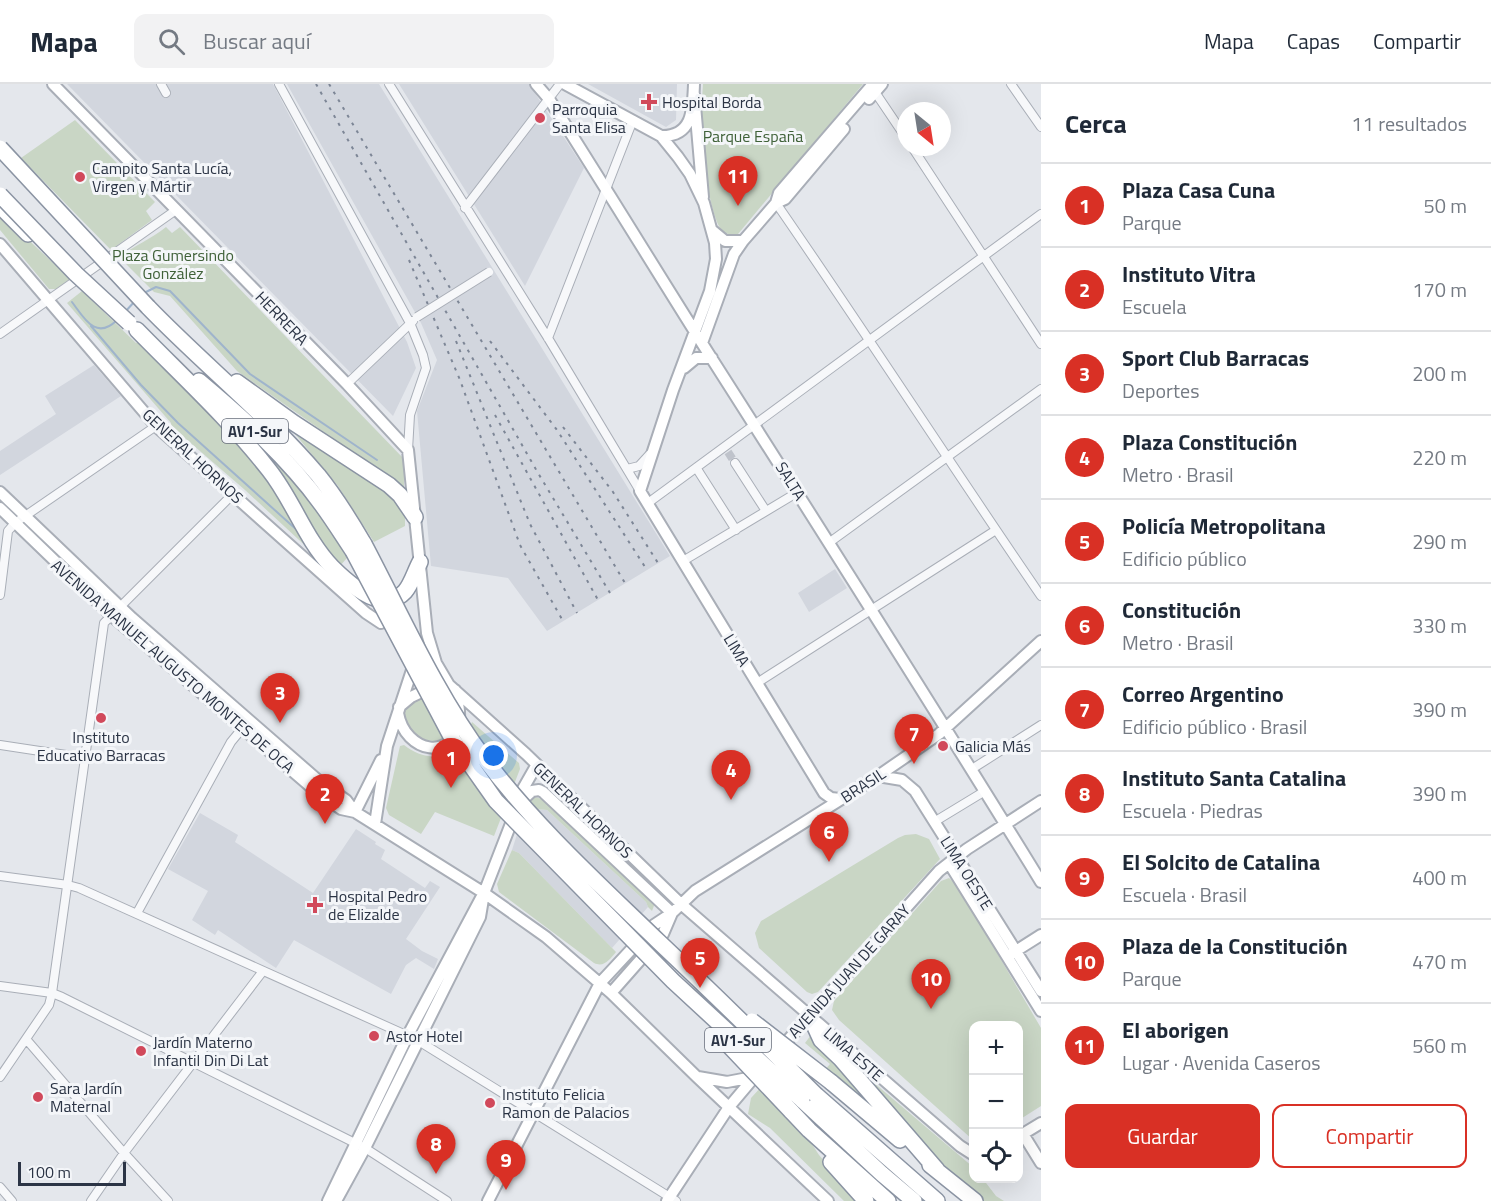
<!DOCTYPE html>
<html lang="es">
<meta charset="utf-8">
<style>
body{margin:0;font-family:"Titillium Web",sans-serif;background:#f2f2f3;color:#1f2937}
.controls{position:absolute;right:18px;bottom:18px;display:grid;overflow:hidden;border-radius:12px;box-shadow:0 6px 24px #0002}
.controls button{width:54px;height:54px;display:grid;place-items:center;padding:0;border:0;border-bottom:2px solid #e0e1e3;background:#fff;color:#1f2937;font:30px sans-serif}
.compass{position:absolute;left:897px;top:18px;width:54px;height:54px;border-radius:50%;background:#fff;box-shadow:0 6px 24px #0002;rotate:150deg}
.scale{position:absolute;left:18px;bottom:15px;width:108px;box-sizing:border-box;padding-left:6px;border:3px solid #2b3445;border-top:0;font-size:16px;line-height:21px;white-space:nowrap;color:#2b3445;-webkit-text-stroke:4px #f4f6f9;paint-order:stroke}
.you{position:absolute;left:494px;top:672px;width:21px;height:21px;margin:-15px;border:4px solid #fff;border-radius:50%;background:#1a73e8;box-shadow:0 0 0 9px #1a73e833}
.badge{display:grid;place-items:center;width:39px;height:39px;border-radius:50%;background:#d93025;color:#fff;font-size:20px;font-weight:700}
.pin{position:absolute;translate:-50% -50px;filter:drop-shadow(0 2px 3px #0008)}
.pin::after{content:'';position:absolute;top:32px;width:21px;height:18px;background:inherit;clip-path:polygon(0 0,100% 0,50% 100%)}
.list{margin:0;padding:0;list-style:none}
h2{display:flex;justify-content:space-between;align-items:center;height:78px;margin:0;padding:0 24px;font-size:26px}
h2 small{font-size:20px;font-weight:400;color:#747a83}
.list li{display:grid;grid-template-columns:39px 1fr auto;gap:18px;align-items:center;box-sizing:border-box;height:84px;padding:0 24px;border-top:2px solid #e0e1e3}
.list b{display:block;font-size:22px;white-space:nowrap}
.list p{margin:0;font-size:20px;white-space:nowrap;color:#747a83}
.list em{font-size:20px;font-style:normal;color:#747a83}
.actions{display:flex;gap:12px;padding:18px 24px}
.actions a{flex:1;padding:14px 0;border:2px solid #d93025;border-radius:12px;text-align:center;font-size:21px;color:#d93025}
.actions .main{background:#d93025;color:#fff}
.icon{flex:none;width:33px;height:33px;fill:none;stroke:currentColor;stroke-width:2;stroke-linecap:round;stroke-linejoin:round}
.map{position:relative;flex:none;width:1041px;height:1117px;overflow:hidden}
header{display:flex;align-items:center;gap:36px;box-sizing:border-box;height:84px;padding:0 30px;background:#fff;border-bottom:2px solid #e0e1e3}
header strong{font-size:28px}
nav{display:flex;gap:33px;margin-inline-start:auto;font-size:21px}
.search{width:420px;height:54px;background:#f2f2f3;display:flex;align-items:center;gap:15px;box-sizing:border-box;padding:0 21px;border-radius:12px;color:#747a83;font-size:22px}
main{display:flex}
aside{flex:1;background:#fff}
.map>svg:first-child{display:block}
.built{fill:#d2d6de}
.green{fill:#c9d6c5}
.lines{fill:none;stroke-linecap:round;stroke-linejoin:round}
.stream{stroke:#9fb4cc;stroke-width:2}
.street-tunnel{stroke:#bfc3cb;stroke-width:8;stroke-dasharray:8 4;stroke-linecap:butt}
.street-casing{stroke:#a9aeb7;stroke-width:10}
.secondary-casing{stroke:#a9aeb7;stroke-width:14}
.highway-casing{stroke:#8b94a3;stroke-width:18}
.street{stroke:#f7f8fa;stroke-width:8}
.secondary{stroke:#fff;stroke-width:10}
.highway{stroke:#fff;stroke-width:15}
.rail{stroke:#7d8696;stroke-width:2;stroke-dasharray:3 6;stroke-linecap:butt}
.street-bridge-casing{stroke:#a9aeb7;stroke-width:10;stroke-linecap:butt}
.highway-bridge-casing{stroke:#8b94a3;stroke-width:18;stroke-linecap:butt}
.street-bridge{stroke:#f7f8fa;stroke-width:8}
.highway-bridge{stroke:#fff;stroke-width:15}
.poi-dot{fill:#d1495b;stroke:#f4f6f9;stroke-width:2}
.labels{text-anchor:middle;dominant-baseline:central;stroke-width:6;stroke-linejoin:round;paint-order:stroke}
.shield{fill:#f4f6f9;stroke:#676e7b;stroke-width:1.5}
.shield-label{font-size:15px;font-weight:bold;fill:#2b3445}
.poi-label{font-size:16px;fill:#2b3445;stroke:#f4f6f9;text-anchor:start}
.park-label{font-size:16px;fill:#3f6138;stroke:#f4f6f9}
.street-label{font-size:16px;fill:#2b3445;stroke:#f4f6f9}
</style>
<header>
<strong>Mapa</strong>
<div class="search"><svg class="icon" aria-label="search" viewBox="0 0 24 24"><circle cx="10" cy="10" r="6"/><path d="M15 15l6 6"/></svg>Buscar aquí</div>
<nav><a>Mapa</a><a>Capas</a><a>Compartir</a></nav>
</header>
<main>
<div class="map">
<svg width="1041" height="1117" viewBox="0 0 1041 1117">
<rect width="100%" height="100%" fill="#e4e7ec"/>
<!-- built -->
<path class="built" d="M67,0H273L407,258L416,284L393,332Z
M287,0H379L670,472L547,547L508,494L431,482L417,327L437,276L421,239Z
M399,0H529L584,84L525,202Z
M588,0H677L676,36L666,43Z
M94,281L121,312L0,391V367L56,330L45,312Z
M835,485L847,504L809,528L798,509Z
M527,719L536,725L547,726L646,818L648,823L612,864L519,769L512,766Z
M200,729L238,751L235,758L313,809L356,745L376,758L375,760L385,766L381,775L425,804L430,797L440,803L406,855L422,867L438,875L434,885L416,874L406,881L391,910L294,856L276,884L218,846L215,851L192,836L208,807L168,785Z"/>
<!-- green -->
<path class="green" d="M703,0H863L738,150C732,151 726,151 721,145C712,135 702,76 701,60C699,41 702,20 703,0Z
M75,36L155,118L146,127L152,136L111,166L21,74Z
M0,129L70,195L56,205H49L0,146Z
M166,143L172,149L180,143L404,375V404L237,287L170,212L154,208L119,173C134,162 151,155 166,143Z
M82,207L136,259L139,258L151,268L256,376L325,480L245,406L171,342V339L67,219Z
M228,332C274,374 317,420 347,474L339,483Z
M286,339L387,404L405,430V442L374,458L338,402Z
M422,615L443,652L442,656C410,664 385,622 422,615Z
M472,638L519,679L520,685L494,752L435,728L421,750L389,731L386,724L400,662L404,661C421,675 446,678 461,660C466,654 469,645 472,638Z
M535,713L545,716L655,819L652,827L648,823L646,818L547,726L536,725L527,719Z
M916,750L929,755L940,775L818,908L812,910L807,908L759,864L755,849L761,837L898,754L905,751Z
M512,766L519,769L616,868C610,875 604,884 594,879L499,808L497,800Z
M949,794L958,802L1041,944V1022L1019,1036L1018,942H974L973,1056L839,936L832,926L834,917L941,797Z
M811,951L900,1050L823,988L830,980L805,959Z
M846,975L973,1083L974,1094L983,1095L996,1112L1004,1117H981L925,1070Z
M762,1002L806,1051L819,1071L859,1117H844L770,1044L748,1030L751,1014Z"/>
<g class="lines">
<!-- stream -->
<path class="stream" d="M144,209L156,203L170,207L250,290L377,376
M72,218C84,234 96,257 117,236
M125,228L135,217
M91,242L141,301L178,339L298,447"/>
<!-- street-tunnel -->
<path class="street-tunnel" d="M728,368L735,379"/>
<defs>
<path id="street" d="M161,0L166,9
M279,0L410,239L423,271L426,284L410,331L408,366
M389,0L548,254L640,407
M1011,0L1041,43
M873,5L906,54
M912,63L1041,260
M776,119C866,249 951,381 1041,512
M465,124L560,0
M0,250L176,126
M548,254L633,36
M347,300L413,237
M735,379L766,427
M627,385L639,382L650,370
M697,385L736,446
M648,419L1041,130
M830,458L1041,305
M683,477L798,408
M0,511L8,447L15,439L156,342
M757,599L996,446
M0,661L86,674
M972,685L1041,641
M934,738L985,707
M0,792L68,801L79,804L417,956L676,1117
M137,829L231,658L245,641
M0,902L52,909L62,913L365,1064L447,1117
M26,955L124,1069L168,1117
M0,993L49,921L52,909L104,539L233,410
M0,1103L12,1117
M91,1117L124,1069L263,887"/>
<path id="secondary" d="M53,0L347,300L408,366L427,549L436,579L449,601L526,670L681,820L960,1062L974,1071
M536,0L549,15C604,101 657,188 712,275C823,449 933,623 1041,798
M565,0L661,52L678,73L690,90L704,119L715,159L716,175L710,207L673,306L640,407L824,709L831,714L840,715
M694,10L703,113
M869,15L882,0
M661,52C693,53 693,25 694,0
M776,119L785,115L844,45
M713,147L725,157H743
M0,160L156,342L366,529L381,539
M702,259L734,170L743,157L776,119L779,109L873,0
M684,284L696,274H712
M0,408L132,534L320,698L346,716L355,728L484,809L546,853L611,909L697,993L828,1117
M0,424L112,532L318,709L341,725L355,728
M399,623L411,613L432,603
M398,629C405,669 455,679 459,634C460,624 457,615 455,606
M878,692L902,696L915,707L1041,907
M519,719L532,707L539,706L543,708L672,829
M355,728L381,676
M375,740L387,662L412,586
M949,779L1041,927
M1011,870L1041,851
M611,909L663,850L672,829
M780,965L939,787L967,765L1041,717
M698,993L727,998L753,993
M1023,1050L1041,1079
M1018,1053L1041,1039
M328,1117L408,951L481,814
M336,1117L365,1064L480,833L484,809L519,719L520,710L536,682
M488,1117L600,899L654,841L672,829L695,807L878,692L939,650L1041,557
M667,1117L729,1023L761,985"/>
<path id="highway" d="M0,122L28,150
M148,223C203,280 266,330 318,391C335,412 350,436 364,460
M137,246C182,292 230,336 269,386C293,416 305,455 332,483C343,494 368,517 386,516C409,515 411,495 420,478
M199,297C243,334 288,374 322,421C333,436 343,452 353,467
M237,298L294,339L389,401L400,411L415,433
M810,932L821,956L841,975L937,1086
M831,998L900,1056
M816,1011L937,1117
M802,1016L882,1090L914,1117
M791,1027L809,1046L888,1117
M831,1078L866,1117
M930,1081L975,1117"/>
</defs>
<!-- street casing -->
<use href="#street" class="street-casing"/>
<!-- secondary casing -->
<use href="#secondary" class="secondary-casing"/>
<!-- highway casing -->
<use href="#highway" class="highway-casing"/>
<!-- street -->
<use href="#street" class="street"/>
<!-- secondary -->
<use href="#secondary" class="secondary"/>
<!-- highway -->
<use href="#highway" class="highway"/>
<!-- rail -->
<path class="rail" d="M316,0L538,389L610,509
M329,0L625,499
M409,176L460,296L520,461L563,537
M456,257L530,440L577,529
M490,257L557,346L647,486
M495,331L598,516
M563,343L613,408L658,479"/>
<defs>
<path id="street-bridge" d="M417,233L489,188"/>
<path id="highway-bridge" d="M0,64L148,223
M0,111L76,190L129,239
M364,460C401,530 436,610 484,674C535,742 598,799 659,858C712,908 764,959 816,1011
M353,467L453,656L496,717L673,897L802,1016
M752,937L831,998
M720,952L791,1027"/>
</defs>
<!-- street-bridge casing -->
<use href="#street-bridge" class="street-bridge-casing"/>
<!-- highway-bridge casing -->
<use href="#highway-bridge" class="highway-bridge-casing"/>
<!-- street-bridge -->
<use href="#street-bridge" class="street-bridge"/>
<!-- highway-bridge -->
<use href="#highway-bridge" class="highway-bridge"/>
</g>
<!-- markers -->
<g class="poi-dot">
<path d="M646 9h6v6h6v6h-6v6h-6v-6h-6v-6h6z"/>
<circle cx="540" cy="34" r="6"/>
<circle cx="80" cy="93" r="6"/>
<circle cx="101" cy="634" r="6"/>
<circle cx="943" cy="662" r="6"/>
<path d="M312 812h6v6h6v6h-6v6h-6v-6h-6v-6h6z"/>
<circle cx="374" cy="952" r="6"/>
<circle cx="141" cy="967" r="6"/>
<circle cx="38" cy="1013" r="6"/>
<circle cx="490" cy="1019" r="6"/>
</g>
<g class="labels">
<!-- shield labels -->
<g class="shield">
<rect x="222" y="335" width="66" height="24" rx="4.5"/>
<rect x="705" y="944" width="66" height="24" rx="4.5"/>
</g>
<g class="shield-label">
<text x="255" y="347">AV1-Sur</text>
<text x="738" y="956">AV1-Sur</text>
</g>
<!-- poi labels -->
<g class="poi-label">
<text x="662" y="18">Hospital Borda</text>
<text x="552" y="25">Parroquia<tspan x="552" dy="18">Santa Elisa</tspan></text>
<text x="92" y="84">Campito Santa Lucía,<tspan x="92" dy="18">Virgen y Mártir</tspan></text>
<text x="101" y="653" text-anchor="middle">Instituto<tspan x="101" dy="18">Educativo Barracas</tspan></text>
<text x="955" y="662">Galicia Más</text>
<text x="328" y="812">Hospital Pedro<tspan x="328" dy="18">de Elizalde</tspan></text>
<text x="386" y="952">Astor Hotel</text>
<text x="153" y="958">Jardín Materno<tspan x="153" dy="18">Infantil Din Di Lat</tspan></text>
<text x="50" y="1004">Sara Jardín<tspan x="50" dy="18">Maternal</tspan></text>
<text x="502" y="1010">Instituto Felicia<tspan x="502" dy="18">Ramon de Palacios</tspan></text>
</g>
<!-- park labels -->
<g class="park-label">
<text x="753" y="52">Parque España</text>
<text x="173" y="171">Plaza Gumersindo<tspan x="173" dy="18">González</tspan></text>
</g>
<!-- street labels -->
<g class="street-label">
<text transform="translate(282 234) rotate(46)">HERRERA</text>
<text transform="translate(193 372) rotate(43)">GENERAL HORNOS</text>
<text transform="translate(791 397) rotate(58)">SALTA</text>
<text transform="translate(737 566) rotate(59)">LIMA</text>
<text transform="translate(173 582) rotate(41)">AVENIDA MANUEL AUGUSTO MONTES DE OCA</text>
<text transform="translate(863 701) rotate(-33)">BRASIL</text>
<text transform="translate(583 726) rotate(44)">GENERAL HORNOS</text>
<text transform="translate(967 789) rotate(58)">LIMA OESTE</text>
<text transform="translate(849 887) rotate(-48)">AVENIDA JUAN DE GARAY</text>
<text transform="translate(854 970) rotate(41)">LIMA ESTE</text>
</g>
</g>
</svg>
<div class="controls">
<button>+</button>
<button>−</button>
<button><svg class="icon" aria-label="locate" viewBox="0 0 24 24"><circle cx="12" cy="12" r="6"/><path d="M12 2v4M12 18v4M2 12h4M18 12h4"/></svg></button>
</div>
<svg class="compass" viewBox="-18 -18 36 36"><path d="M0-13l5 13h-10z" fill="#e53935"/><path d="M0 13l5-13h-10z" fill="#747a83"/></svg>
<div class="scale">100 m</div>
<div class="you"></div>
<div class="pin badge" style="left:451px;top:704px">1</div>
<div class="pin badge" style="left:325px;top:740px">2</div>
<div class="pin badge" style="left:280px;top:639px">3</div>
<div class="pin badge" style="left:731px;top:716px">4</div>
<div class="pin badge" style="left:700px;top:904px">5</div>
<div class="pin badge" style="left:829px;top:778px">6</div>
<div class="pin badge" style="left:914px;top:680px">7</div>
<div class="pin badge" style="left:436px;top:1090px">8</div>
<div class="pin badge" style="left:506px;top:1106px">9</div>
<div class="pin badge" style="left:931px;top:925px">10</div>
<div class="pin badge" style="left:738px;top:122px">11</div>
</div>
<aside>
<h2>Cerca<small>11 resultados</small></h2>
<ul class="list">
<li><span class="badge">1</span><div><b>Plaza Casa Cuna</b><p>Parque</p></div><em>50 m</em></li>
<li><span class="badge">2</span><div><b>Instituto Vitra</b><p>Escuela</p></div><em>170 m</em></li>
<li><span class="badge">3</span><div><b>Sport Club Barracas</b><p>Deportes</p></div><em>200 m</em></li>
<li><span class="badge">4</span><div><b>Plaza Constitución</b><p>Metro · Brasil</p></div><em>220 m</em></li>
<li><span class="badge">5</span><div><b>Policía Metropolitana</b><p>Edificio público</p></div><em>290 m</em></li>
<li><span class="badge">6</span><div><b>Constitución</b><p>Metro · Brasil</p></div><em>330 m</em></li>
<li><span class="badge">7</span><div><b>Correo Argentino</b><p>Edificio público · Brasil</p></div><em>390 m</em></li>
<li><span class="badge">8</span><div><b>Instituto Santa Catalina</b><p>Escuela · Piedras</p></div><em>390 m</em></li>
<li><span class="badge">9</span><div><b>El Solcito de Catalina</b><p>Escuela · Brasil</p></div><em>400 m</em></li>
<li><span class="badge">10</span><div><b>Plaza de la Constitución</b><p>Parque</p></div><em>470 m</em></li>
<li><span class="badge">11</span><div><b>El aborigen</b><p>Lugar · Avenida Caseros</p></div><em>560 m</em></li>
</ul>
<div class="actions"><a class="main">Guardar</a><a>Compartir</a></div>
</aside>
</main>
